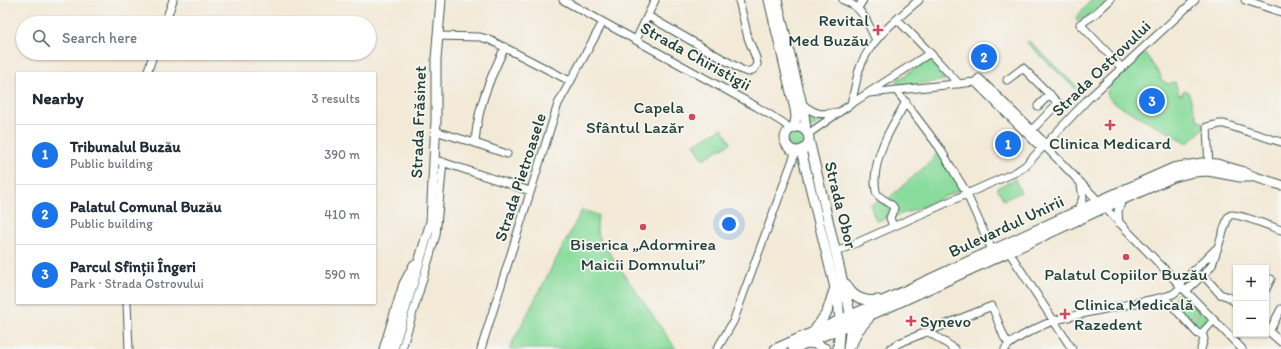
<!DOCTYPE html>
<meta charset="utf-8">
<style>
body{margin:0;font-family:Itim,sans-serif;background:#f2f2f3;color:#1f2937}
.controls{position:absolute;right:12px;bottom:12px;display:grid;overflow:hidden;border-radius:0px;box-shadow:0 1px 3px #0004}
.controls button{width:36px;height:36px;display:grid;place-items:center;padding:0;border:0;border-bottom:1px solid #e0e1e3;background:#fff;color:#1f2937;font:20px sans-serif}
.you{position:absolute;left:729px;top:224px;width:14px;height:14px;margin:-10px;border:3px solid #fff;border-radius:50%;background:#1a73e8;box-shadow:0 0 0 6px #1a73e833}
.badge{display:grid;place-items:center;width:26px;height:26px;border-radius:50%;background:#1a73e8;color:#fff;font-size:13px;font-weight:700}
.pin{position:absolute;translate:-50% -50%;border:2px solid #fff;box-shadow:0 1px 4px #0006}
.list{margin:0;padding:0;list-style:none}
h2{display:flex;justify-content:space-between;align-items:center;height:52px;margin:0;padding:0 16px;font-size:17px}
h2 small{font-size:13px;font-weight:400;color:#747a83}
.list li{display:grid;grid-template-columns:26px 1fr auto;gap:12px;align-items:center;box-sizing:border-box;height:60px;padding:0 16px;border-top:1px solid #e0e1e3}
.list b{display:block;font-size:15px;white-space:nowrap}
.list p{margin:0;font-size:13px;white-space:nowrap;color:#747a83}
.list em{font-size:13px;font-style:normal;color:#747a83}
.icon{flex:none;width:22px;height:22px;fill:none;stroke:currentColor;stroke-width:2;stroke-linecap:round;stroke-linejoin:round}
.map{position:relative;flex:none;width:1281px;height:349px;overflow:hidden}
.search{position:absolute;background:#fff;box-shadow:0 1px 3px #0004;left:16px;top:16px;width:360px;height:44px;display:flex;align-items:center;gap:10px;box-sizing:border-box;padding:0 14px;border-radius:22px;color:#747a83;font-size:15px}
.panel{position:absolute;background:#fff;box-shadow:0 1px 3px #0004;left:16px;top:72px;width:360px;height:232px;border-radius:0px}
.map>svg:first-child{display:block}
.green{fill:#8adc9d;stroke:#548c68}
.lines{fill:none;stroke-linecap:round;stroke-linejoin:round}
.minor-casing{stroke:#3f574c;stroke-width:9}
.major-casing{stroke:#3f574c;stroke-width:11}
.minor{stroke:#fff;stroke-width:7}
.major{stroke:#fff;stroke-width:9}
.poi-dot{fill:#d1495b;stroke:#f6f6f2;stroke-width:1.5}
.labels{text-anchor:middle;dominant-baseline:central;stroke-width:3.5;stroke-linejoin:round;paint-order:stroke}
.poi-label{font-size:17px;fill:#1f3d34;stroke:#f6f6f2}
.street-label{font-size:17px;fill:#1f3d34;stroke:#f6f6f2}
</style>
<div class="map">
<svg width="1281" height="349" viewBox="0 0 1281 349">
<rect width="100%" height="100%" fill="#f6f6f2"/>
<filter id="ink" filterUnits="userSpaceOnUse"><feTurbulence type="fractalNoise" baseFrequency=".025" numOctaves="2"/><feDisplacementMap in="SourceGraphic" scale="8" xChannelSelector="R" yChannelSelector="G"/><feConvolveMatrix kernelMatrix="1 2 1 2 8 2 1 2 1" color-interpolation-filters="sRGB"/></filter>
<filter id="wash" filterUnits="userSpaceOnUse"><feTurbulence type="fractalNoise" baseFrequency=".012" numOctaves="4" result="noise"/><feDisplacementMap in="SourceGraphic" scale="16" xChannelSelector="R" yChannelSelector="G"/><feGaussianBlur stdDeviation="0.9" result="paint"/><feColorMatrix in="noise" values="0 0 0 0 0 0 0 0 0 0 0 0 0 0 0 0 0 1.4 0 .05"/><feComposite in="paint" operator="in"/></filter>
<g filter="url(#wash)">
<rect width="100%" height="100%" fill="#f3e9d7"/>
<!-- green -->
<path class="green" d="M1091,0H1106V3L1079,21H1077L1076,18Z
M1029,41L1081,91L1080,93L1027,43Z
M1144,52L1161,76L1160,79L1168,84L1175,82L1179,95L1183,94L1182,92L1186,90L1188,92L1198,120L1205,124L1202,130L1188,143L1116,104L1108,97L1107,93L1110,83Z
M933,57L951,79L898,87L896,81Z
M808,114L815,117L827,116L810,129Z
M722,128L731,143L703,159L694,144Z
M787 139a10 10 0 1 1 20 0a10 10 0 1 1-20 0Z
M939,151L962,189L917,209L895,216V204L889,199V198L930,162Z
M1015,179L1021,192L1004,200L997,188Z
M879,201L887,205L890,209L886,213V218L878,221H876L870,205Z
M582,210L598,215L597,230L599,238L676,349H509Z
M1182,290L1188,296L1176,308L1172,302V300Z
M1190,298L1201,309L1188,321L1178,310Z
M1202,310L1212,320L1199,331L1190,323Z"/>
</g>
<g filter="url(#ink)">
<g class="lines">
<defs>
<path id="minor" d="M563,0L757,107L782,122L791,129
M843,0C863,7 867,22 876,40
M1110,0L1094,15L1080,24L1122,68
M1245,0L1281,12
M858,8L863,0
M648,16L742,70L748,72L754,69L757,64L756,58L748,38L739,0
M897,19L930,53L959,84
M165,23L173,0
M437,36L480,37L490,40L570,81
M636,40L655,0
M147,73L154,53
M1007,80L1023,68L1058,103L1032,130
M975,82L979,78L1041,139L1044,145L1242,349
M975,82L1037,144L1044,145
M896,90L939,147L965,190L992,250
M869,93L975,82
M801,103C814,114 821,116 837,112
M851,104C854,93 856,81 859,70C869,40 896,20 919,0
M1038,106L1050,94
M435,131L475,143L507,154
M808,134L851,104L930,53
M475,143C476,135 476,128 478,121C482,96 494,70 505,47
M439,161L530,191
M1209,167L1207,127L1220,124H1224L1281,142
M1077,211L1083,198L1081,185
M1119,223L1118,211L1122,200
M893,226L890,218L894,208C890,201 881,200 877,194C875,190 875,184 875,179C876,151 892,126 906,102
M836,252L1016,172L1025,166L1088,99L1195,0
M1009,252L1072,349
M1203,275L1220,294L1229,297L1236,303
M1179,285L1218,247
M1266,289L1271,279
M1186,291L1208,270L1212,265L1227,220C1228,217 1228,216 1231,215C1237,213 1273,227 1281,230
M1164,297L1198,334L1202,333L1214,320
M127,303L129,349
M1266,329L1281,342
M929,332L955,349
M1269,332L1281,309
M402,349L436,235L443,162
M481,349L558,104L603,22
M717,349L733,322L796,151
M889,349L899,343L992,306L1004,337L1009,344
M1005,349C1012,339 1044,324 1056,320C1091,311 1128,305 1164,297L1173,294L1182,287
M1201,349L1204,339L1202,333"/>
<path id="major" d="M769,0L795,109L796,117L794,128
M777,0L804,113L806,131
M785 139a12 12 0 1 1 24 0a12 12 0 1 1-24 0Z
M809,140L849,308L851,324L848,349
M801,150L838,300L840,320L838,349
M846,284C853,298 864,302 878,300
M814,331L827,312L835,287
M807,343L816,344L826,349
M852,344L857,332L869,318
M384,349L404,284L414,265
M393,349L431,222L436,120V59L441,0
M775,349L889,298L1103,199L1173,168L1202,163L1217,164L1241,171L1255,177L1281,185
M793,349L896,304L1104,208L1174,177L1193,172L1208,171L1240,177H1251"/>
</defs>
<!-- minor casing -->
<use href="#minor" class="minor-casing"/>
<!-- major casing -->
<use href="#major" class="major-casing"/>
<!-- minor -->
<use href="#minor" class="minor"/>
<!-- major -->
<use href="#major" class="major"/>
</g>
</g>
<!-- markers -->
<g class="poi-dot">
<path d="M876 24h4v4h4v4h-4v4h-4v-4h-4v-4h4z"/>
<circle cx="692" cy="117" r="4"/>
<path d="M1108 119h4v4h4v4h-4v4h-4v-4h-4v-4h4z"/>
<circle cx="643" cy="227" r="4"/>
<circle cx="1126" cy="257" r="4"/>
<path d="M1063 308h4v4h4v4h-4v4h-4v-4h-4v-4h4z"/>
<path d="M909 315h4v4h4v4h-4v4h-4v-4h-4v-4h4z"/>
</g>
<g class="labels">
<!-- poi labels -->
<g class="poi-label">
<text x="869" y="20" text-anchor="end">Revital<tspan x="869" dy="20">Med Buzău</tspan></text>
<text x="684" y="107" text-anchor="end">Capela<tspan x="684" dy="20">Sfântul Lazăr</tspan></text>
<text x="1110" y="143">Clinica Medicard</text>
<text x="643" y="244">Biserica „Adormirea<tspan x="643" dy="20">Maicii Domnului”</tspan></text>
<text x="1126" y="274">Palatul Copiilor Buzău</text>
<text x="1074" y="304" text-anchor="start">Clinica Medicală<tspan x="1074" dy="20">Razedent</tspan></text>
<text x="920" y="321" text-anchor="start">Synevo</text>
</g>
<!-- street labels -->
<g class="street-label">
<text transform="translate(696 56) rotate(29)">Strada Chiristigii</text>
<text transform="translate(1101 68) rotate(-44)">Strada Ostrovului</text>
<text transform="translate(418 122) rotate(-88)">Strada Frăsinet</text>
<text transform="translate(520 177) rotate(-72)">Strada Pietroasele</text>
<text transform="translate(841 205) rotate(76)">Strada Obor</text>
<text transform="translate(1006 226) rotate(-25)">Bulevardul Unirii</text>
</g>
</g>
</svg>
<div class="controls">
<button>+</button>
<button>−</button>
</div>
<div class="you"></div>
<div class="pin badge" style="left:1008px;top:144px">1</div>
<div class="pin badge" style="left:984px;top:57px">2</div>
<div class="pin badge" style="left:1152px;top:101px">3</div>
<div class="search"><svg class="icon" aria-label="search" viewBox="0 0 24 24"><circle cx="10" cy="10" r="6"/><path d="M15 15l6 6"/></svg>Search here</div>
<section class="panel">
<h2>Nearby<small>3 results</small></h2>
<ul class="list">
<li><span class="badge">1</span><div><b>Tribunalul Buzău</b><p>Public building</p></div><em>390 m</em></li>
<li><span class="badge">2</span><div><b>Palatul Comunal Buzău</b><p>Public building</p></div><em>410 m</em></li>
<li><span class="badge">3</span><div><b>Parcul Sfinții Îngeri</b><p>Park · Strada Ostrovului</p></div><em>590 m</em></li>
</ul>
</section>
</div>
